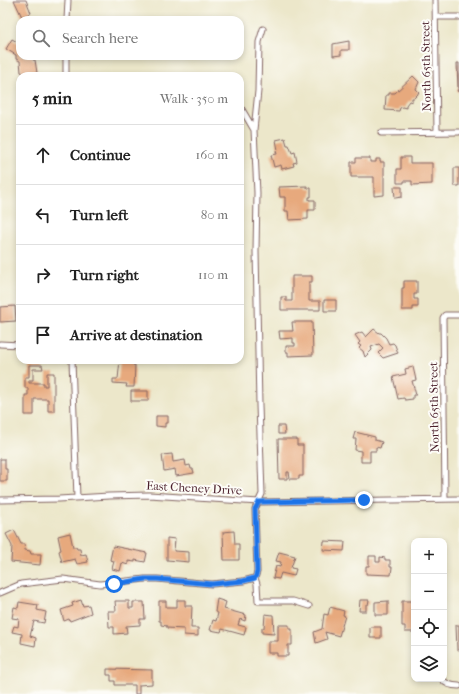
<!DOCTYPE html>
<meta charset="utf-8">
<style>
body{margin:0;font-family:"IM FELL French Canon",serif;background:#f2f2f2;color:#222}
.controls{position:absolute;right:12px;bottom:12px;display:grid;overflow:hidden;border-radius:8px;box-shadow:0 2px 6px #0003}
.controls button{width:36px;height:36px;display:grid;place-items:center;padding:0;border:0;border-bottom:1px solid #e0e0e0;background:#fff;color:#222;font:20px sans-serif}
.stop{position:absolute;width:12px;height:12px;margin:-9px;border:3px solid #1a73e8;border-radius:50%;background:#fff}
.stop.end{background:#1a73e8;border-color:#fff;box-shadow:0 1px 4px #0008}
.list{margin:0;padding:0;list-style:none}
h2{display:flex;justify-content:space-between;align-items:center;height:52px;margin:0;padding:0 16px;font-size:17px}
h2 small{font-size:13px;font-weight:400;color:#767676}
.list li{display:grid;grid-template-columns:26px 1fr auto;gap:12px;align-items:center;box-sizing:border-box;height:60px;padding:0 16px;border-top:1px solid #e0e0e0}
.list b{display:block;font-size:15px;white-space:nowrap}
.list em{font-size:13px;font-style:normal;color:#767676}
.icon{flex:none;width:22px;height:22px;fill:none;stroke:currentColor;stroke-width:2;stroke-linecap:round;stroke-linejoin:round}
.map{position:relative;flex:none;width:459px;height:694px;overflow:hidden}
.search{position:absolute;background:#fff;box-shadow:0 2px 6px #0003;left:16px;top:16px;width:228px;height:44px;display:flex;align-items:center;gap:10px;box-sizing:border-box;padding:0 14px;border-radius:12px;color:#767676;font-size:15px}
.panel{position:absolute;background:#fff;box-shadow:0 2px 6px #0003;left:16px;top:72px;width:228px;height:292px;border-radius:12px}
.map>svg:first-child{display:block}
.building{fill:#e7a97d}
.lines{fill:none;stroke-linecap:round;stroke-linejoin:round}
.minor-casing{stroke:#836563;stroke-width:7}
.minor{stroke:#fff;stroke-width:5}
.route{stroke:#1a73e8;stroke-width:5}
.labels{text-anchor:middle;dominant-baseline:central;stroke-width:4;stroke-linejoin:round;paint-order:stroke}
.street-label{font-size:12px;fill:#4a1f2b;stroke:#fdfcf7}
</style>
<div class="map">
<svg width="459" height="694" viewBox="0 0 459 694">
<rect width="100%" height="100%" fill="#fdfcf7"/>
<filter id="ink" filterUnits="userSpaceOnUse"><feTurbulence type="fractalNoise" baseFrequency=".025" numOctaves="2"/><feDisplacementMap in="SourceGraphic" scale="8" xChannelSelector="R" yChannelSelector="G"/><feConvolveMatrix kernelMatrix="1 2 1 2 8 2 1 2 1" color-interpolation-filters="sRGB"/></filter>
<filter id="wash" filterUnits="userSpaceOnUse"><feTurbulence type="fractalNoise" baseFrequency=".012" numOctaves="4" result="noise"/><feDisplacementMap in="SourceGraphic" scale="16" xChannelSelector="R" yChannelSelector="G"/><feGaussianBlur stdDeviation="0.9" result="paint"/><feColorMatrix in="noise" values="0 0 0 0 0 0 0 0 0 0 0 0 0 0 0 0 0 1.4 0 .05"/><feComposite in="paint" operator="in"/></filter>
<g filter="url(#wash)">
<rect width="100%" height="100%" fill="#ece7ca"/>
<g id="blocks">
<!-- building -->
<path class="building" d="M14,0H26L31,13L22,17Z
M12,39L19,43L20,46V56H32L33,60H35L37,73L26,75L21,72L20,61L16,59V55L6,49Z
M349,41V50H341V55L333,56V44Z
M457,63H459V92L457,91L458,89Z
M413,76L419,82L416,89L419,92L418,93V94L414,98H412V102L409,101L406,105V108L402,107L400,108L399,111L385,110L386,95H389V93H395Z
M285,138L287,145H289L292,153L295,152L297,162L293,163L294,166L282,169L281,165L274,167L271,155L277,154L276,151L278,150L276,140Z
M401,157H410V163H432V184L412,185V181H404V183H397V169H401Z
M356,158H370V162H376V159H380V162H384V195L374,196V177H351V162H356Z
M454,168H459V186H454Z
M307,186V188H311V197H309V200H315V210H308V219L289,220L288,211H285V197H280L279,187Z
M394,187H402V197L395,198Z
M292,276H312V282H309V301H320V310H281V297H286V301H292Z
M404,281H417V294H414V299H418V307H413V310H402V288H404Z
M324,300H336V311H324Z
M15,306L16,321L0,322V307Z
M292,322H312L313,355L288,356V352H286V346H295V343H293V338L280,339L279,331H293Z
M374,329L379,333H381L386,338L389,344L393,343L395,345L398,353L383,358L378,353L383,348L379,344L371,347L372,350L365,357L363,351L359,348L361,346L358,344L360,342L355,335L362,332L366,337Z
M120,360H133V365H135L134,387H126L127,384L113,383V379H118Z
M29,365H42L43,369H33V380H29V383H44V386H47V373H54V411H48V399H34V415H25V395H28V388H25V377H29Z
M413,367L416,380L412,381L416,395H413V399L405,400L404,398L398,399L393,377L406,374L405,369Z
M131,391H148V401H131Z
M156,416H168V423H165V427L156,426Z
M278,426H284L285,434H278Z
M355,432L375,437V440L382,442L380,448L376,447V451H370V462H361V451L355,450L356,439H353Z
M278,439H297V445H303V476H299V479H290L289,472H287V479H279Z
M172,454L173,462L185,460L186,466L190,465L191,469H193L194,473L176,476L175,469L164,471L162,455Z
M0,459H5V469H7V481H0Z
M14,530L21,544H24L25,550L30,551L31,554H41L40,565L11,562L12,546L6,534Z
M234,531L235,544H239V560H224L223,532Z
M70,533L73,547H76L77,549H80L81,555L86,554L88,562L77,564L75,559L62,562L59,551L61,550L58,536Z
M167,538L175,539L174,551L189,552V562L167,560Z
M324,541L345,542L344,551L323,550Z
M113,546L147,553L145,562L135,560V562L128,561V565L122,563L120,571L112,569L114,561L110,560Z
M279,552L295,556L291,568L296,569L294,576L281,573L279,579L273,578L276,566L280,567L281,562L276,561Z
M369,556H376V562H380V557L385,558V560H390V567H392L391,575L366,574V566H369Z
M217,599L226,602L224,609L246,615L245,621L240,619L238,625L246,627L244,635L222,629L221,632L210,630L213,620L216,621L218,613L215,612Z
M81,600L83,606L89,605L91,613L70,621L69,619L64,621L61,610L73,606L72,603Z
M177,600H185V606H192L191,628H198V636L184,635V629L167,628V626L161,625V621H159V601H166V607H177Z
M360,600H369L368,605H366V611H359Z
M115,601H129V608H133V602H144L145,619H140V625L126,626L127,633L114,634V627H109L108,611H116Z
M388,601V615H375V602Z
M402,601H413L414,632H405V626H402Z
M19,602L38,605L37,610L46,612L44,623L34,621L30,636L36,638L35,646L21,643L22,634L12,632L14,626L18,627L19,619L12,618L14,607L18,608Z
M330,607L344,611L343,615L345,616L339,636L325,632L327,639L316,643L314,632L322,629L324,614L328,615Z
M265,614L273,615L274,634L262,633V628H264Z
M278,625H289V629H292V645H288V656H277V653H268V641H278Z
M456,625H459V650H457Z
M370,627H381V638H370Z
M107,669L152,670V684L139,685V694H135V685H115V681H111V675H107Z"/>
</g>
</g>
<g filter="url(#ink)">
<use href="#blocks" fill-opacity="0" stroke="#836563" stroke-width="1"/>
<g class="lines">
<defs>
<path id="minor" d="M435,0L437,132
M436,17H459
M67,20L68,0
M66,56V76
M240,106L254,130
M381,133L459,132
M0,344L20,345
M72,360L77,498
M445,499L443,318L445,315H459
M0,500L59,499L109,496L149,495L259,502L459,499
M255,578L257,572L255,509L262,494L259,405L256,251L257,193L254,130L258,91L259,42L263,29
M255,578L257,584L258,601H293L309,606
M0,593L21,584L63,579L100,584L145,579H157L212,584L243,581L255,578
M442,679C446,685 452,686 459,686"/>
</defs>
<!-- minor casing -->
<use href="#minor" class="minor-casing"/>
<!-- minor -->
<use href="#minor" class="minor"/>
</g>
</g>
<g class="lines" filter="url(#ink)">
<!-- route -->
<path class="route" d="M114,584L145,579H157L212,584L243,581L255,578L257,572L255,509L259,502L364,500"/>
</g>
<g class="labels">
<!-- street labels -->
<g class="street-label">
<text transform="translate(426 66) rotate(-91)">North 65th Street</text>
<text transform="translate(434 407) rotate(-91)">North 65th Street</text>
<text transform="translate(194 488) rotate(3)">East Cheney Drive</text>
</g>
</g>
</svg>
<div class="controls">
<button>+</button>
<button>−</button>
<button><svg class="icon" aria-label="locate" viewBox="0 0 24 24"><circle cx="12" cy="12" r="6"/><path d="M12 2v4M12 18v4M2 12h4M18 12h4"/></svg></button>
<button><svg class="icon" aria-label="layers" viewBox="0 0 24 24"><path d="M12 4l9 5-9 5-9-5zM3 14l9 5 9-5"/></svg></button>
</div>
<div class="stop" style="left:114px;top:584px"></div>
<div class="stop end" style="left:364px;top:500px"></div>
<div class="search"><svg class="icon" aria-label="search" viewBox="0 0 24 24"><circle cx="10" cy="10" r="6"/><path d="M15 15l6 6"/></svg>Search here</div>
<section class="panel">
<h2>5 min<small>Walk · 350 m</small></h2>
<ul class="list">
<li><svg class="icon" aria-label="ahead" viewBox="0 0 24 24"><path d="M12 20V5M6 11l6-6 6 6"/></svg><div><b>Continue</b></div><em>160 m</em></li>
<li><svg class="icon" aria-label="left" viewBox="0 0 24 24"><path d="M17 20v-9H6M10 6l-5 5 5 5"/></svg><div><b>Turn left</b></div><em>80 m</em></li>
<li><svg class="icon" aria-label="right" viewBox="0 0 24 24"><path d="M7 20v-9h11M14 6l5 5-5 5"/></svg><div><b>Turn right</b></div><em>110 m</em></li>
<li><svg class="icon" aria-label="arrive" viewBox="0 0 24 24"><path d="M6 21V4h12l-3 4 3 4H6"/></svg><div><b>Arrive at destination</b></div></li>
</ul>
</section>
</div>
